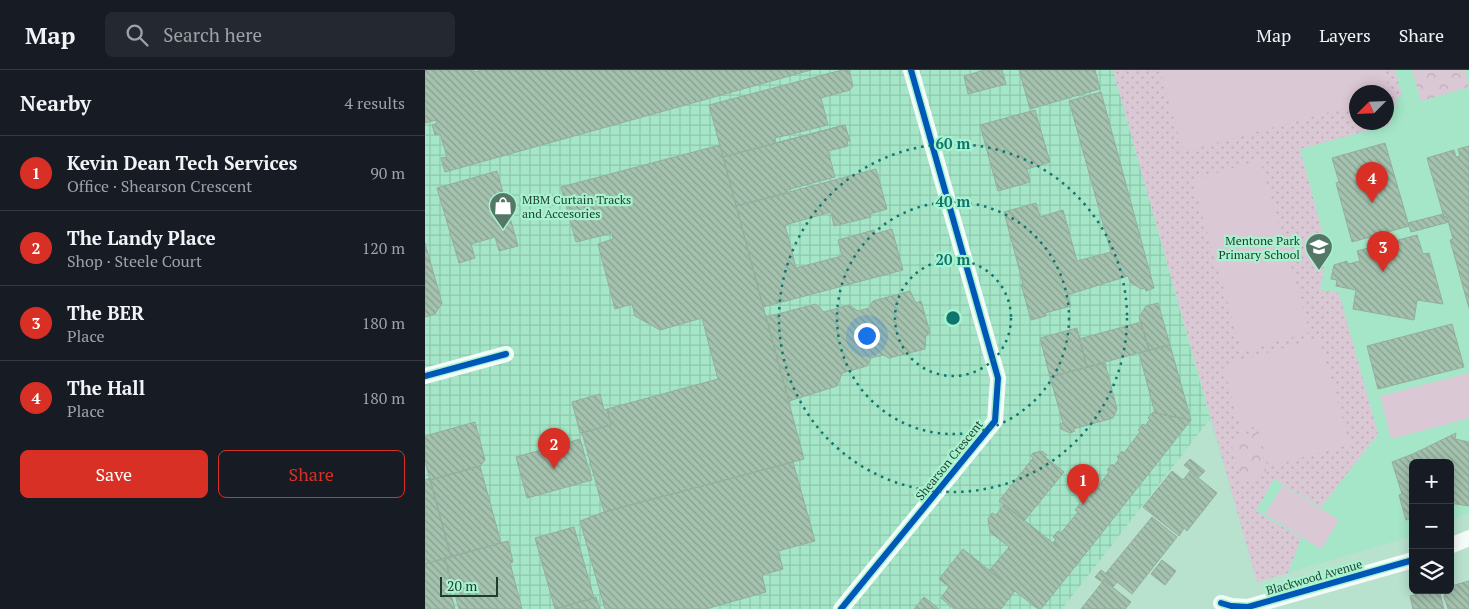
<!DOCTYPE html>
<meta charset="utf-8">
<style>
body{margin:0;font-family:"PT Serif",serif;background:#242831;color:#f1f3f6}
.controls{position:absolute;right:15px;bottom:15px;display:grid;overflow:hidden;border-radius:8px;box-shadow:0 2px 12px #0003}
.controls button{width:45px;height:45px;display:grid;place-items:center;padding:0;border:0;border-bottom:1px solid #363941;background:#171b24;color:#f1f3f6;font:25px sans-serif}
.compass{position:absolute;left:924px;top:15px;width:45px;height:45px;border-radius:50%;background:#171b24;box-shadow:0 2px 12px #0003;rotate:246deg}
.scale{position:absolute;left:15px;bottom:12px;width:58px;box-sizing:border-box;padding-left:5px;border:2px solid #1e3d2f;border-top:0;font-size:14px;line-height:18px;white-space:nowrap;color:#1e3d2f;-webkit-text-stroke:4px #a7f3cf;paint-order:stroke}
.you{position:absolute;left:441px;top:265px;width:18px;height:18px;margin:-12px;border:4px solid #fff;border-radius:50%;background:#1a73e8;box-shadow:0 0 0 8px #1a73e833}
.badge{display:grid;place-items:center;width:32px;height:32px;border-radius:50%;background:#d93025;color:#fff;font-size:16px;font-weight:700}
.pin{position:absolute;translate:-50% -41px;filter:drop-shadow(0 1px 2px #0008)}
.pin::after{content:'';position:absolute;top:26px;width:18px;height:15px;background:inherit;clip-path:polygon(0 0,100% 0,50% 100%)}
.list{margin:0;padding:0;list-style:none}
h2{display:flex;justify-content:space-between;align-items:center;height:65px;margin:0;padding:0 20px;font-size:21px}
h2 small{font-size:16px;font-weight:400;color:#9ea1a6}
.list li{display:grid;grid-template-columns:32px 1fr auto;gap:15px;align-items:center;box-sizing:border-box;height:75px;padding:0 20px;border-top:1px solid #363941}
.list b{display:block;font-size:19px;white-space:nowrap}
.list p{margin:0;font-size:16px;white-space:nowrap;color:#9ea1a6}
.list em{font-size:16px;font-style:normal;color:#9ea1a6}
.actions{display:flex;gap:10px;padding:15px 20px}
.actions a{flex:1;padding:11px 0;border:1px solid #d93025;border-radius:8px;text-align:center;font-size:18px;color:#d93025}
.actions .main{background:#d93025;color:#fff}
.icon{flex:none;width:28px;height:28px;fill:none;stroke:currentColor;stroke-width:2;stroke-linecap:round;stroke-linejoin:round}
.map{position:relative;flex:none;width:1044px;height:539px;overflow:hidden}
header{display:flex;align-items:center;gap:30px;box-sizing:border-box;height:70px;padding:0 25px;background:#171b24;border-bottom:1px solid #363941}
header strong{font-size:24px}
nav{display:flex;gap:28px;margin-inline-start:auto;font-size:18px}
.search{width:350px;height:45px;background:#242831;display:flex;align-items:center;gap:12px;box-sizing:border-box;padding:0 18px;border-radius:8px;color:#9ea1a6;font-size:19px}
main{display:flex}
aside{flex:1;background:#171b24}
.map>svg:first-child{display:block}
.built{fill:#a5e6c8;fill-rule:evenodd}
.industrial{fill:url(#industrial-grid)}
.grass{fill:url(#grass-dots)}
.park{fill:url(#park-crowns)}
.pitch{fill:#dbc8d5}
.building{fill:url(#building-back-hatch);stroke:#93ae9c}
.lines{fill:none;stroke-linecap:round;stroke-linejoin:round}
.minor{stroke:#f4fbf8;stroke-width:16}
.cycleway-casing{stroke:#a7f3cf;stroke-width:9}
.cycleway{stroke:#0057b8;stroke-width:6}
.ring{fill:none;stroke:#0f766e;stroke-width:2.5;stroke-dasharray:2.5 5}
.labels{text-anchor:middle;dominant-baseline:central;stroke-width:4.5;stroke-linejoin:round;paint-order:stroke}
.poi-label{font-size:12px;fill:#1e3d2f;stroke:#a7f3cf;text-anchor:start}
.street-label{font-size:12px;fill:#1e3d2f;stroke:#a7f3cf}
.centre{fill:#0f766e;stroke:#a7f3cf;stroke-width:2.5}
.ring-label{font-size:15px;text-anchor:middle;font-weight:bold;fill:#0f766e;stroke:#a7f3cf;stroke-width:4.5;stroke-linejoin:round;paint-order:stroke}
</style>
<header>
<strong>Map</strong>
<div class="search"><svg class="icon" aria-label="search" viewBox="0 0 24 24"><circle cx="10" cy="10" r="6"/><path d="M15 15l6 6"/></svg>Search here</div>
<nav><a>Map</a><a>Layers</a><a>Share</a></nav>
</header>
<main>
<aside>
<h2>Nearby<small>4 results</small></h2>
<ul class="list">
<li><span class="badge">1</span><div><b>Kevin Dean Tech Services</b><p>Office · Shearson Crescent</p></div><em>90 m</em></li>
<li><span class="badge">2</span><div><b>The Landy Place</b><p>Shop · Steele Court</p></div><em>120 m</em></li>
<li><span class="badge">3</span><div><b>The BER</b><p>Place</p></div><em>180 m</em></li>
<li><span class="badge">4</span><div><b>The Hall</b><p>Place</p></div><em>180 m</em></li>
</ul>
<div class="actions"><a class="main">Save</a><a>Share</a></div>
</aside>
<div class="map">
<svg width="1044" height="539" viewBox="0 0 1044 539">
<defs>
<pattern id="industrial-grid" width="8" height="8" patternUnits="userSpaceOnUse" patternTransform="scale(1.25)"><rect width="8" height="8" fill="#a5e6c8"/><path d="M0 4h8M4 0v8" fill="none" stroke="#8ec6ac"/></pattern>
<pattern id="grass-dots" width="8" height="8" patternUnits="userSpaceOnUse" patternTransform="scale(1.25)"><rect width="8" height="8" fill="#dbc8d5"/><path d="M2 2h.1M6 6h.1" fill="none" stroke="#bcadb7" stroke-width="1.8" stroke-linecap="round"/></pattern>
<pattern id="park-crowns" width="20" height="18" patternUnits="userSpaceOnUse" patternTransform="scale(1.25)"><rect width="20" height="18" fill="#dbc8d5"/><path d="M2 6a3 3 0 1 1 6 0M12 15a3 3 0 1 1 6 0" fill="none" stroke="#bcadb7"/></pattern>
<pattern id="building-back-hatch" width="6" height="6" patternUnits="userSpaceOnUse" patternTransform="scale(1.25)"><rect width="6" height="6" fill="#a5c2af"/><path d="M-1 5l2 2M0 0l6 6M5-1l2 2" fill="none" stroke="#869f8f"/></pattern>
</defs>
<rect width="100%" height="100%" fill="#b8e2ce"/>
<!-- built -->
<path class="built" d="M688,0H1044V443L1025,451V393H988V466L832,512L785,349ZM932,22H962V52H932Z"/>
<!-- industrial -->
<path class="industrial" d="M0,0H688L785,349L637,539H0Z"/>
<!-- grass -->
<path class="grass" d="M688,0H970L977,26L970,28L972,35L962,38V22H932V52H962V39L966,54L875,79L902,180L895,220L914,223L953,364L896,437L849,409L831,441L876,468L863,503L832,512Z"/>
<!-- park -->
<path class="park" d="M987,0H1040L1044,17L996,31Z
M831,362L842,402L818,414L805,370Z"/>
<!-- pitch -->
<path class="pitch" d="M735,0H959L966,25L962,27V22H932L931,35L758,82Z
M835,90L885,262L817,282L767,110Z
M894,268L925,374L844,397L832,356L816,360L798,295Z
M1044,303V348L966,369L955,326Z
M858,415L914,450L896,479L840,444Z"/>
<!-- building -->
<path class="building" d="M0,0H49L50,2L55,0H386L20,102L16,88L22,87L15,64L10,65L7,55L12,53L11,50L0,53Z
M417,0H424L428,16L425,20L396,28L403,55L350,68L351,73L420,55L298,87L284,35Z
M560,0H577L581,14L543,24L539,6Z
M594,0H670L675,19L605,39Z
M676,22L729,218L721,221L720,218L716,219L705,212L703,206L642,225L646,236L620,243L621,246L606,250L596,214H598L579,142L611,133L615,147L638,140L652,191L686,182L644,31Z
M610,40L625,92L602,99L605,112L573,121L555,55Z
M420,55L425,71H422L423,76L403,81L410,107L362,120L363,123L311,136L298,87Z
M960,73L984,156L927,172L911,113L914,112L907,88Z
M295,75L379,389L179,442L157,363L186,355L182,339L293,309L277,248L235,260L210,246L207,234L190,239L173,174L188,169L187,163L151,172L136,117Z
M1044,76V238L1025,170L1028,169L1022,147H1019L1002,88L1029,80L1031,87L1035,86L1033,79Z
M451,99L462,139L445,144L446,147L409,156L406,142L360,155L371,198L417,186L413,170L449,160L450,164L467,159L478,200L338,237L311,136Z
M72,101L93,176L74,181L70,167L46,174L50,188L34,193L12,118Z
M1018,144L1019,147H1022L1024,152L986,162L983,153Z
M992,165L998,184L1004,183L1018,234L992,230L989,250L928,239L931,220L911,216L912,210L906,209L909,195L922,191L923,194L935,191L932,181Z
M0,173L17,233L10,244L0,247Z
M485,221L491,233L496,231L505,263L501,265L500,279L464,288L458,285L446,288L442,296L417,303L412,316L364,331L341,247L391,234L399,242L424,235L433,241L444,238L448,231Z
M733,233L745,275L724,280L714,247L721,236Z
M716,252L724,280L662,297L654,269Z
M1027,254L1039,297L953,319L942,276Z
M652,258L662,297L625,307L615,268Z
M745,275L766,350L730,343L714,283Z
M680,293L692,339L688,348L648,359L650,361L645,363L636,359L635,354L638,353L625,307Z
M175,324L179,340L182,339L186,355L155,363L147,332Z
M728,342L730,343L766,350L653,493L628,473L631,469L628,467L633,461L636,463L653,442L650,440L655,434L657,436L663,429L660,427L665,420L668,423L684,402L682,400L687,394L689,396L694,389L692,387L697,381L699,383L715,362L713,360L718,354L720,356L725,349L723,348Z
M50,352L60,390L55,396L5,410L0,391V366Z
M1031,363L1030,369L1044,372V436L1025,433V393H988V448L981,450L974,425L977,424L967,392L988,384Z
M155,369L167,410L102,428L91,387Z
M617,381L622,385L620,387L639,402L599,451L574,431L608,388L606,386L608,383Z
M765,389L780,401L774,407L759,395Z
M368,392L390,471L353,481L358,499L337,505L341,522L281,539H180L155,451L179,442Z
M55,396L76,473L26,487L5,410Z
M747,401L758,410L765,401L792,423L762,461L759,458L754,466L718,437Z
M5,408L26,487L0,494V410Z
M579,434L653,493L616,539H613L564,501L584,477L565,462L563,449L567,443L571,445Z
M727,447L752,467L707,524L681,503Z
M149,457L169,528L130,539L110,468Z
M83,471L88,492L85,493L97,539H34L20,488Z
M538,479L590,521L576,539H529L516,528L524,517L514,509Z
M20,488L25,508L22,509L30,539H0V494Z
M737,490L751,501L740,515L726,504Z
M676,500L692,512L688,517L679,510L677,512L670,507Z
M679,510L706,532L700,539H656Z
M1044,511V539H1023L1019,527L1021,520H1025L1026,516Z
M997,520H1014L1019,539H988L985,526L998,523Z
M171,527L175,539H130Z
M499,527L514,539H489Z"/>
<g class="lines">
<!-- minor -->
<path class="minor" d="M0,306L81,284
M1025,476L1044,468
M796,533L806,536L823,537L988,490
M416,539L570,351L573,308L486,0"/>
<defs>
<path id="cycleway" d="M0,306L81,284
M796,533L806,536L823,537L988,490
M416,539L570,351L573,308L486,0"/>
</defs>
<!-- cycleway casing -->
<use href="#cycleway" class="cycleway-casing"/>
<!-- cycleway -->
<use href="#cycleway" class="cycleway"/>
</g>
<!-- distance rings -->
<g class="ring">
<circle cx="528" cy="248" r="58"/>
<circle cx="528" cy="248" r="116"/>
<circle cx="528" cy="248" r="174"/>
</g>
<!-- icons -->
<defs>
<symbol id="shop-pin" viewBox="-11 -11 22 30"><path d="M0 17L-7.5 6A9.5 9.5 0 1 1 7.5 6Z" fill="#547767" stroke="#a7f3cf"/><path d="M-5-2.5h2.3a2.7 3.5 0 0 1 5.4 0H5L5.5 6h-11ZM-1.5-2.5h3a1.5 2.3 0 0 0-3 0Z" fill="#fff"/></symbol>
<symbol id="school-pin" viewBox="-11 -11 22 30"><path d="M0 17L-7.5 6A9.5 9.5 0 1 1 7.5 6Z" fill="#547767" stroke="#a7f3cf"/><path d="M0-5L7-2L0 1L-7-2ZM-4 1L0 2.5L4 1V4Q0 6-4 4Z" fill="#fff"/></symbol>
</defs>
<g fill-rule="evenodd">
<use href="#shop-pin" x="62" y="120" width="32" height="43"/>
<use href="#school-pin" x="878" y="161" width="32" height="43"/>
</g>
<g class="labels">
<!-- poi labels -->
<g class="poi-label">
<text x="97" y="129">MBM Curtain Tracks<tspan x="97" dy="14">and Accesories</tspan></text>
<text x="875" y="170" text-anchor="end">Mentone Park<tspan x="875" dy="14">Primary School</tspan></text>
</g>
<!-- street labels -->
<g class="street-label">
<text transform="translate(524 390) rotate(-51)">Shearson Crescent</text>
<text transform="translate(889 507) rotate(-16)">Blackwood Avenue</text>
</g>
</g>
<circle cx="528" cy="248" r="8" class="centre"/>
<g class="ring-label">
<text x="528" y="79">60 m</text>
<text x="528" y="137">40 m</text>
<text x="528" y="195">20 m</text>
</g>
</svg>
<div class="controls">
<button>+</button>
<button>−</button>
<button><svg class="icon" aria-label="layers" viewBox="0 0 24 24"><path d="M12 4l9 5-9 5-9-5zM3 14l9 5 9-5"/></svg></button>
</div>
<svg class="compass" viewBox="-18 -18 36 36"><path d="M0-13l5 13h-10z" fill="#e53935"/><path d="M0 13l5-13h-10z" fill="#9ea1a6"/></svg>
<div class="scale">20 m</div>
<div class="you"></div>
<div class="pin badge" style="left:658px;top:435px">1</div>
<div class="pin badge" style="left:129px;top:399px">2</div>
<div class="pin badge" style="left:958px;top:202px">3</div>
<div class="pin badge" style="left:947px;top:133px">4</div>
</div>
</main>
